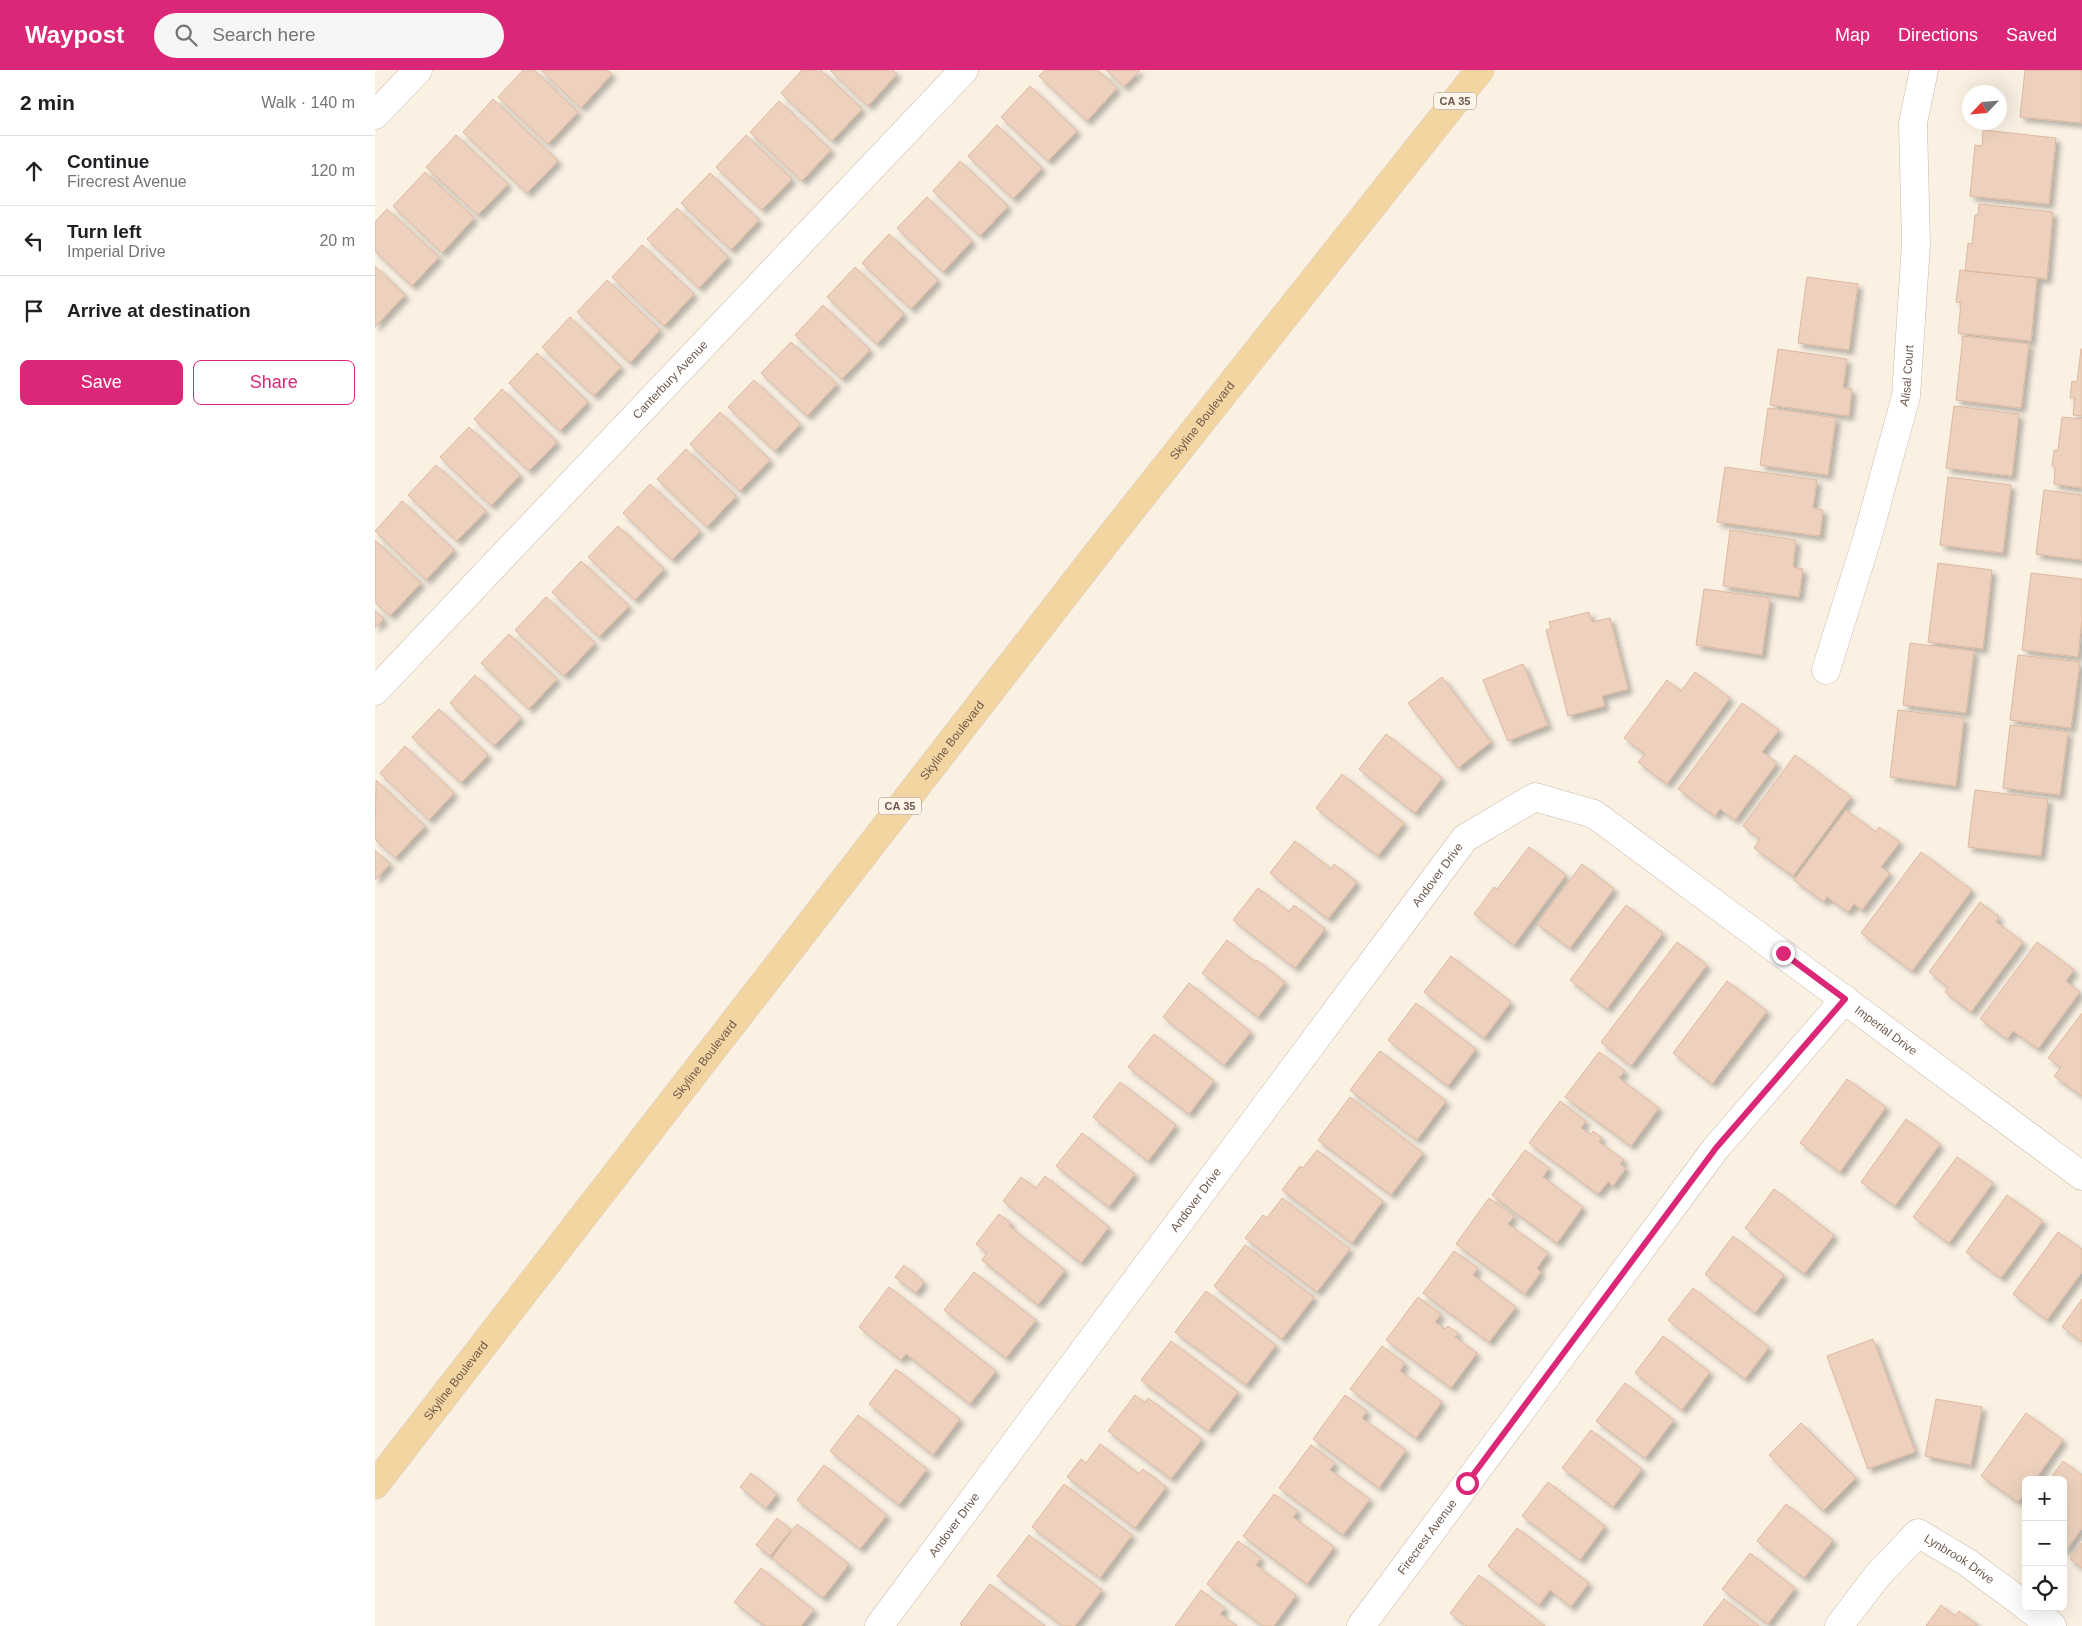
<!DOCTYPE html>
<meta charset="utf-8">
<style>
body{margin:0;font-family:Helvetica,sans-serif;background:#f6f6f6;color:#202124}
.controls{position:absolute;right:15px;bottom:15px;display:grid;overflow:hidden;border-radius:8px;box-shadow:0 5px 20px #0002}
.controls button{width:45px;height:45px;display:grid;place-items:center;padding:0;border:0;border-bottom:1px solid #e0e0e0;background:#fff;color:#202124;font:25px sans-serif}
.compass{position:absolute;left:1587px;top:15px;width:45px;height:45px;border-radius:50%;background:#fff;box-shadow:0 5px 20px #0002;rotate:244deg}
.stop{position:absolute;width:15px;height:15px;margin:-11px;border:4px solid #db2777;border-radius:50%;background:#fff}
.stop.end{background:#db2777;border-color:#fff;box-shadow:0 1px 5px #0008}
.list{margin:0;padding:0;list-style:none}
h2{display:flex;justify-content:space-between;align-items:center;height:65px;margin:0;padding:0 20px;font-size:21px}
h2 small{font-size:16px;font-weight:400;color:#757577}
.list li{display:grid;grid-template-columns:32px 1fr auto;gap:15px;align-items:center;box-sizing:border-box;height:70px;padding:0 20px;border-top:1px solid #e0e0e0}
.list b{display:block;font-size:19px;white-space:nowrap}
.list p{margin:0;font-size:16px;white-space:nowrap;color:#757577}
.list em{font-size:16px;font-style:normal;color:#757577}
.actions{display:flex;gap:10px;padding:15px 20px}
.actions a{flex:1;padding:11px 0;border:1px solid #db2777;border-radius:8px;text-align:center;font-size:18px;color:#db2777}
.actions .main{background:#db2777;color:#fff}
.icon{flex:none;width:28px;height:28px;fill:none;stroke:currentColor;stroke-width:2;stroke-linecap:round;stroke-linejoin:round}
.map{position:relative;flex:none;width:1707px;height:1556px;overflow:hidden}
header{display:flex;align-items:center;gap:30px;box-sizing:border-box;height:70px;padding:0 25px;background:#db2777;color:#fff}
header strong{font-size:24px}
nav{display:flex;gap:28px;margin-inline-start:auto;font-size:18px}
.search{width:350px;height:45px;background:#f6f6f6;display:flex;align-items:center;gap:12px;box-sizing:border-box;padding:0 18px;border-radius:28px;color:#757577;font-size:19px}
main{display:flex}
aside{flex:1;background:#fff}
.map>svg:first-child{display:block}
.building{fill:#edd1be;stroke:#deb89f;filter:url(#shadow)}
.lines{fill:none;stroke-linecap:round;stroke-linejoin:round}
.minor-casing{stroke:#c9b9ab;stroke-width:29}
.primary-casing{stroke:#d7d1cd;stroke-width:29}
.minor{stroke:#fff;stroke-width:28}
.primary{stroke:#f3d5a1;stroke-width:28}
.route{stroke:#db2777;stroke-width:6}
.labels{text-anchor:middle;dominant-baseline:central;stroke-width:4;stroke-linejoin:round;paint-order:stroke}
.shield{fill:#fdf5e9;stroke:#9a887b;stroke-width:1}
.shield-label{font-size:11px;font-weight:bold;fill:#6f594c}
.street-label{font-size:12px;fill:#6f594c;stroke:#fdf5e9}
</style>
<header>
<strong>Waypost</strong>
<div class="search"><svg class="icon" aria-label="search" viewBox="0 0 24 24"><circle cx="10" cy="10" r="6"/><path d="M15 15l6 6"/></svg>Search here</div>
<nav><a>Map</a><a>Directions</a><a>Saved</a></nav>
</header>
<main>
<aside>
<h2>2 min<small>Walk · 140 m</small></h2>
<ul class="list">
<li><svg class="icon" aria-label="ahead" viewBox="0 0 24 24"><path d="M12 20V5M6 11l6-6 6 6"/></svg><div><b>Continue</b><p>Firecrest Avenue</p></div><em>120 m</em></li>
<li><svg class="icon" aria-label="left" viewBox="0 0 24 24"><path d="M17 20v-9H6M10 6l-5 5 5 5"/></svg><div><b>Turn left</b><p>Imperial Drive</p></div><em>20 m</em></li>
<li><svg class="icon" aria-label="arrive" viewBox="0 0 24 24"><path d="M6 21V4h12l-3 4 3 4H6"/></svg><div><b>Arrive at destination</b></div></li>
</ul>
<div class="actions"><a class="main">Save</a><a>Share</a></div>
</aside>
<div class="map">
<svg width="1707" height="1556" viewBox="0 0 1707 1556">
<defs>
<filter id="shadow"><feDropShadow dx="4.5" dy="4.5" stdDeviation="2.5" flood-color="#0004"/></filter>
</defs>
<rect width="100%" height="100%" fill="#faf1e3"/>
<!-- building -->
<path class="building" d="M148,0H159L203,42L173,74L123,27Z
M166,0H232L237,4L206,38Z
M427,0H446L487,39L457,71L406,23Z
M455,0H518L522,4L493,36Z
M670,0H723L742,18L712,51L664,6Z
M731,0H765L749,17Z
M1650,0H1707V53L1645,47Z
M655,16L702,61L673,91L626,47Z
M118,29L183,91L152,123L88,62Z
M404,31L456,80L427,111L375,62Z
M622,55L667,98L638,129L593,86Z
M1608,60L1681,68L1674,134L1595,126L1600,75L1607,76Z
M81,65L133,114L103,145L51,97Z
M371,65L417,109L387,140L341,97Z
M585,91L633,136L605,166L558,121Z
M50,102L99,148L67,183L18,136Z
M335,103L384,150L356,180L306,133Z
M552,127L597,171L568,202L522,158Z
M1604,134L1678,142L1672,209L1590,201L1593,173L1597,174L1600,145H1603Z
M302,138L353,187L324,218L272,169Z
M12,139L64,187L37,216L0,181V152Z
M514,164L563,210L536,239L487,193Z
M267,175L319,224L289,256L237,207Z
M0,196L30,225L0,257Z
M480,197L529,244L502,274L452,227Z
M1585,200L1662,208L1656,271L1583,263L1586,233L1581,232Z
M1432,207L1483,214L1474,280L1423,273Z
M232,210L285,260L255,293L202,242Z
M448,235L495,280L467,309L420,265Z
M195,247L246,297L219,326L167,277Z
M1588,266L1654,274L1646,338L1581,330Z
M416,272L462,314L432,346L386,303Z
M1403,279L1472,289L1468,318L1477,319L1474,346L1395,335Z
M1706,279H1707V346L1698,345L1700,328H1695L1697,311L1702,312Z
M162,283L213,332L185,361L134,313Z
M379,310L425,354L400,381L353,337Z
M127,319L182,372L154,401L99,349Z
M1579,336L1644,344L1637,406L1571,398Z
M1393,338L1461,348L1453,405L1385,395Z
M345,342L395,390L365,421L315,374Z
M1687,347L1707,349V418L1679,414L1680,397L1677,396L1679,380H1683Z
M94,357L145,405L116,436L65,387Z
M311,379L361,426L332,457L282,409Z
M61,395L111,441L82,471L33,425Z
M1350,397L1442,410L1438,438L1448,440L1445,466L1342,452Z
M1573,407L1636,415L1628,483L1565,475Z
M275,414L325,461L297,490L248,443Z
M1669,420L1707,425V490L1661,484Z
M27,431L79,480L51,510L0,461Z
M243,456L289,499L260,530L213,487Z
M1355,460L1421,470L1418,497L1428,499L1424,527L1348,516Z
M0,470L46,513L15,546L0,532Z
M206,491L254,536L224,567L177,522Z
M1563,493L1617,500L1608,579L1553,572Z
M1656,503L1707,509V551L1703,587L1647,580Z
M1329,519L1395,528L1387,585L1321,575Z
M171,527L220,573L189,606L140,560Z
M0,540L9,549L0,558Z
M1214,542L1217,552L1235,548L1253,619L1227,626L1230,636L1193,646L1171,560L1176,558L1174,552Z
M134,564L182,609L154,639L106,593Z
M1535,573L1599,581L1591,643L1528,635Z
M1643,585L1705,592L1696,658L1635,650Z
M1148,594L1173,655L1133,671L1108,610Z
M1320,602L1355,628L1292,714L1263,692L1270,684L1249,668L1292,610L1306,621Z
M100,605L146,648L119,676L75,633Z
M1067,607L1116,672L1083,698L1033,633Z
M1367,633L1404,660L1387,682L1402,693L1360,750L1345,739L1340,746L1303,719Z
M64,639L113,685L86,713L37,667Z
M1523,640L1589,648L1581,716L1515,707Z
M1635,655L1693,662L1685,725L1628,718Z
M1011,664L1067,708L1040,743L984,699Z
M30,676L79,723L54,750L5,703Z
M1420,685L1476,727L1418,806L1379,778L1385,769L1368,756Z
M967,704L1029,753L1003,786L941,738Z
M1,710L50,756L20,788L0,769Z
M1600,720L1673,729L1666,786L1593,777Z
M1471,740L1501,762L1504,757L1525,772L1506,797L1515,803L1487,840L1479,834L1473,842L1452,827L1449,832L1419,810Z
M920,771L956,799L959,794L982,812L953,849L895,803Z
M1154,777L1191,805L1139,875L1099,844L1119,817L1122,819Z
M0,780L15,794L0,810Z
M1546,782L1597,820L1537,901L1486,863Z
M1207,794L1239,819L1195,878L1162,854Z
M883,818L914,842L919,835L950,859L920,898L858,850Z
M1605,832L1624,847L1621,852L1648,872L1596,942L1570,922L1573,917L1554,902Z
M1251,835L1288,863L1232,939L1195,910Z
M852,870L880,892L882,890L910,912L883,947L827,903Z
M1302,872L1332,895L1256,996L1226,972Z
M1662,872L1699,900L1691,911L1705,922L1663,979L1638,961L1632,969L1605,949Z
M1076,886L1136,932L1109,968L1049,922Z
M1352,911L1392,941L1337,1014L1298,983Z
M814,913L876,962L849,995L788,947Z
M1041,933L1101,979L1073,1016L1013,970Z
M1707,943V1026L1679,1006L1686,997L1673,988Z
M779,964L839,1011L814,1044L753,997Z
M1005,981L1071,1031L1042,1070L975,1020Z
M1224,982L1250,1001L1244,1008L1284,1038L1256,1076L1190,1027Z
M1472,1009L1511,1037L1465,1102L1425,1073Z
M745,1012L801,1055L773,1091L718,1047Z
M975,1027L1048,1083L1016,1125L943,1070Z
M1185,1031L1211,1051L1206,1058L1216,1065L1218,1061L1227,1068L1224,1072L1249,1090L1245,1094L1251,1098L1238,1116L1233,1112L1223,1124L1154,1073Z
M1531,1049L1565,1074L1520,1136L1486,1112Z
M707,1063L760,1104L734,1137L681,1096Z
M942,1080L1008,1131L977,1173L907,1120L925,1096L928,1098Z
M1150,1080L1174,1098L1168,1107L1208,1137L1182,1173L1117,1125Z
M1582,1087L1618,1113L1574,1173L1538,1147Z
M670,1106L734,1157L706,1193L628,1131L646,1107L661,1118Z
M1399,1119L1459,1165L1429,1204L1370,1158Z
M1632,1125L1668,1151L1626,1208L1591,1182Z
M907,1128L975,1179L942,1222L870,1168L888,1145L892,1148Z
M1114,1128L1139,1146L1133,1154L1173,1183L1162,1198L1166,1202L1150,1224L1081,1174Z
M624,1144L636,1153L634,1156L690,1200L663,1235L607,1190L612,1183L601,1174Z
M1683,1162L1707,1179V1202L1672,1250L1638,1224Z
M1358,1166L1409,1205L1380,1243L1330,1204Z
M870,1175L939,1227L907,1269L839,1216Z
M1079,1181L1103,1198L1098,1205L1141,1237L1114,1272L1048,1223Z
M529,1195L549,1212L541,1223L520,1207Z
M599,1202L661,1250L631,1288L569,1240Z
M514,1217L621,1301L595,1334L531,1284L526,1290L484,1257Z
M1318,1218L1394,1277L1370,1309L1293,1250Z
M831,1221L901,1275L871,1315L800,1262Z
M1043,1227L1066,1244L1060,1252L1070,1259L1073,1256L1083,1263L1080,1267L1102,1283L1076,1318L1011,1270Z
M1707,1229V1272L1687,1257Z
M1288,1266L1335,1302L1307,1340L1260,1303Z
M1498,1269L1540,1382L1493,1399L1452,1286Z
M796,1271L863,1322L833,1361L766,1310Z
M1007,1276L1030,1293L1025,1301L1067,1332L1041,1368L975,1319Z
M521,1299L585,1349L558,1385L494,1334Z
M1250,1313L1299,1350L1270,1388L1221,1351Z
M760,1325L770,1333L773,1328L827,1369L796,1409L733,1361Z
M970,1325L992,1341L987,1348L1031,1380L1004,1418L938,1369Z
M1561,1329L1607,1337L1596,1395L1550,1386Z
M1651,1343L1688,1370L1660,1410H1651V1422L1643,1432L1606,1406Z
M483,1345L552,1399L524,1435L455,1381Z
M1426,1353L1481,1408L1448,1441L1394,1385Z
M1216,1360L1267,1399L1238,1437L1187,1398Z
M725,1374L764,1404L768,1399L791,1417L760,1458L692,1407L706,1389L711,1393Z
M936,1375L960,1393L955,1400L995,1429L968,1465L904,1418Z
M1688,1391L1707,1405V1458L1690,1482L1688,1480V1410H1674Z
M449,1395L512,1445L485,1479L422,1430Z
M376,1403L402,1424L391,1438L365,1417Z
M1173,1412L1230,1456L1205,1490L1147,1446Z
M689,1414L757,1465L725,1508L657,1457Z
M899,1424L923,1441L918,1447L959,1477L932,1514L868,1466Z
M1411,1434L1458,1470L1429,1508L1382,1471Z
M402,1448L416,1460L395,1486L381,1475Z
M422,1454L474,1494L448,1528L397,1488Z
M1142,1458L1214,1513L1196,1537L1175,1520L1164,1535L1113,1496Z
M654,1465L727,1520L700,1556H688L622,1506Z
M863,1471L886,1488L881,1495L921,1525L899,1556H888L832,1514Z
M1707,1473V1498L1695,1489Z
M1375,1483L1420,1518L1393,1554L1347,1519Z
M386,1498L439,1540L426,1556H390L359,1532Z
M1104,1505L1170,1556H1091L1075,1543Z
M615,1514L670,1556H587L585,1554Z
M826,1520L850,1538L845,1544L862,1556H800Z
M1349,1529L1384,1556H1328Z
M1566,1535L1580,1546L1584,1541L1602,1554L1600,1556H1551Z"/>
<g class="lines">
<defs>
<g id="minor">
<path d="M0,45L43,0"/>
<path id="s1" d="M1451,600L1492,469L1531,326L1541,174L1538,53L1549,0"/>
<path id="s2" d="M0,621L589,0"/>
<path d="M1652,1537L1677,1556"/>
<path id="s3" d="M504,1556L1090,768L1160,727L1219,744L1707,1106"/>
<path id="s4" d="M986,1556L1341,1078L1470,929"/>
<path id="s5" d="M1464,1556L1502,1506L1543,1463L1593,1493L1651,1536"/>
</g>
<g id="primary">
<path id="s6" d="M0,1415L731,472L1105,0"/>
</g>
</defs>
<!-- minor casing -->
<use href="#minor" class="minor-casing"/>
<!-- primary casing -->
<use href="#primary" class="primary-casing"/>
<!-- minor -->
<use href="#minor" class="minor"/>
<!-- primary -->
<use href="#primary" class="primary"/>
</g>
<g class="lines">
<!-- route -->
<path class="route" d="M1092,1413L1341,1078L1470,929L1408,883"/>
</g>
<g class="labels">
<!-- shield labels -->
<g class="shield">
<rect x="1059" y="22.5" width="42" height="17" rx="4"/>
<rect x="504" y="727.5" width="42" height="17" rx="4"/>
</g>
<g class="shield-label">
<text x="1080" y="31">CA 35</text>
<text x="525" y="736">CA 35</text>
</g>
<!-- street labels -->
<g class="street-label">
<text stroke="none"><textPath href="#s1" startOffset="306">Alisal Court</textPath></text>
<text stroke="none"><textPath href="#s2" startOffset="429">Canterbury Avenue</textPath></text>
<text stroke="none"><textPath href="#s6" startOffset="1348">Skyline Boulevard</textPath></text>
<text stroke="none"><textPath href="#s6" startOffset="942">Skyline Boulevard</textPath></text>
<text stroke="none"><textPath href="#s3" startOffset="936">Andover Drive</textPath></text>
<text stroke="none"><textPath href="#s3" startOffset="1488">Imperial Drive</textPath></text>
<text stroke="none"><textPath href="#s6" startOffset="538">Skyline Boulevard</textPath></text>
<text stroke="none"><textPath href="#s3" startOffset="531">Andover Drive</textPath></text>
<text stroke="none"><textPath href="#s6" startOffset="132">Skyline Boulevard</textPath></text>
<text stroke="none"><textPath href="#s3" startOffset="126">Andover Drive</textPath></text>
<text stroke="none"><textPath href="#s4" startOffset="111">Firecrest Avenue</textPath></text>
<text stroke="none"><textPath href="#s5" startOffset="171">Lynbrook Drive</textPath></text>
</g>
</g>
</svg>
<div class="controls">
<button>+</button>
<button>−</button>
<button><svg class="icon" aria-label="locate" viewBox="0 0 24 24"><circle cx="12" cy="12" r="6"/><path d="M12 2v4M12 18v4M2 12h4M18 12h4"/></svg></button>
</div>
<svg class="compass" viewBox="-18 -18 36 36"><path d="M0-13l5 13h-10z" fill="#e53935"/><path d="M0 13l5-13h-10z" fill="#757577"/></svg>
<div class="stop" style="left:1092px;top:1413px"></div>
<div class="stop end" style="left:1408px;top:883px"></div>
</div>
</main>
